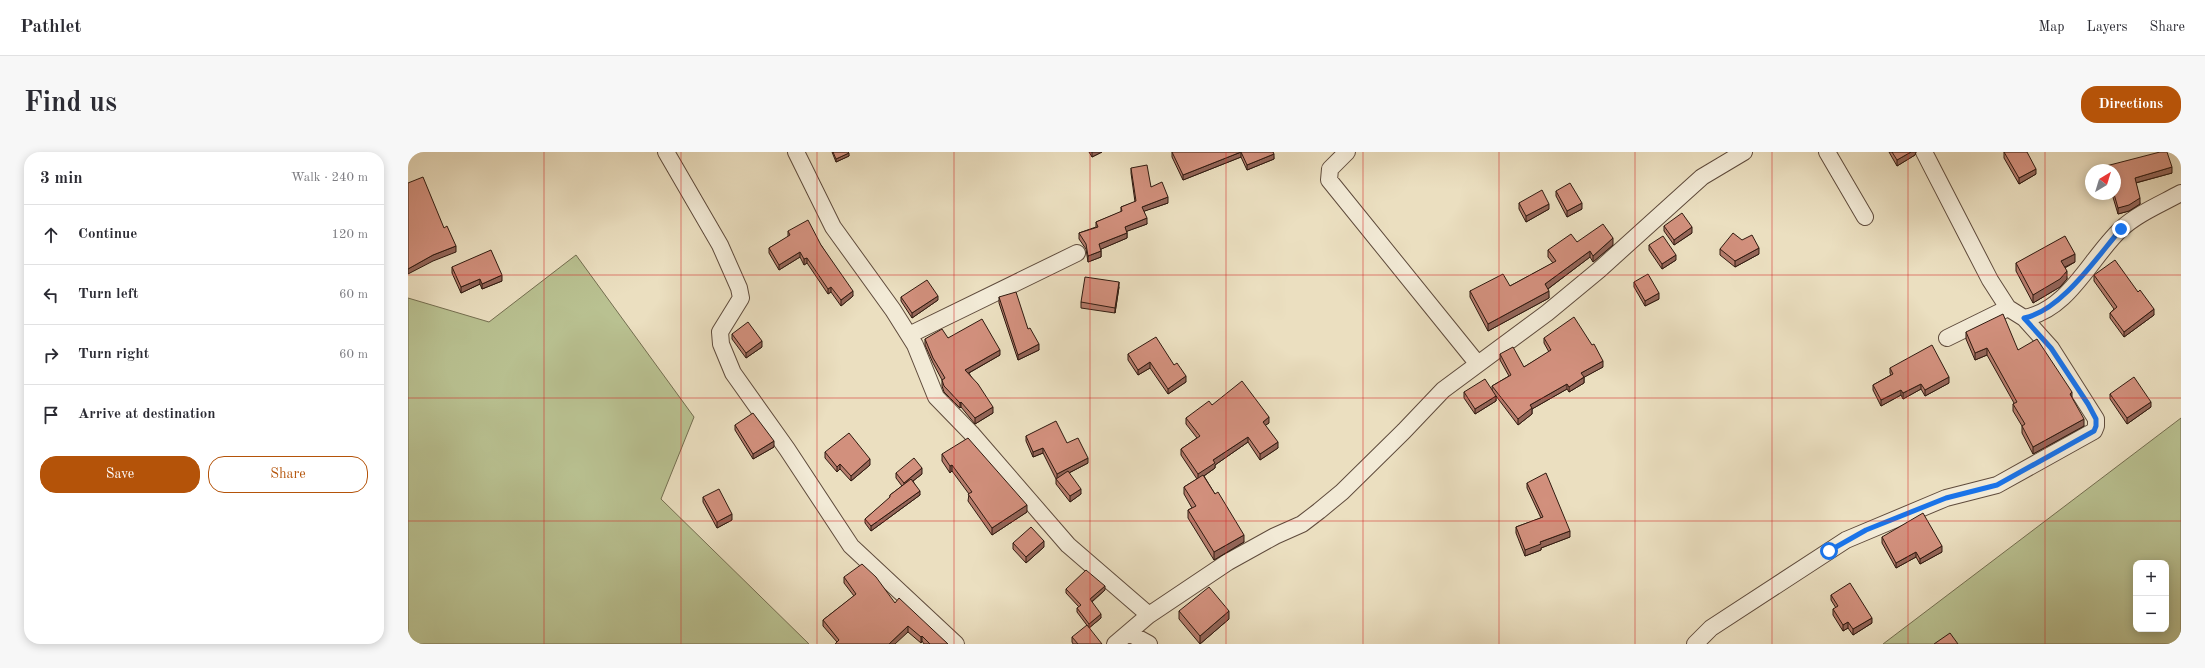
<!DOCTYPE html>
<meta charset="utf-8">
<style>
body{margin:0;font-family:"Old Standard TT",serif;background:#f7f7f7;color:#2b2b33}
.controls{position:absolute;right:12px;bottom:12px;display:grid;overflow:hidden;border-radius:8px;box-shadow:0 2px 10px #0003}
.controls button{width:36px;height:36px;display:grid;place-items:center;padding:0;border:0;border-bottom:1px solid #e1e1e2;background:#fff;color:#2b2b33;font:20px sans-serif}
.compass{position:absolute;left:1677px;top:12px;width:36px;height:36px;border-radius:50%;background:#fff;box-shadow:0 2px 10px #0003;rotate:38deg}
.stop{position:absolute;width:12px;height:12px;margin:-9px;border:3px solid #1a73e8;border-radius:50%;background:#fff}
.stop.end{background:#1a73e8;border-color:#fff;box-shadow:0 1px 4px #0008}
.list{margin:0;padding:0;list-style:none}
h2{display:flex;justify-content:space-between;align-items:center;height:52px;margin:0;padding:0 16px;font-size:17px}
h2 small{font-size:13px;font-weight:400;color:#7c7c81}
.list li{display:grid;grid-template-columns:26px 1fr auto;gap:12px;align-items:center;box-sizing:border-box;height:60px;padding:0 16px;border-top:1px solid #e1e1e2}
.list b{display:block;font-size:15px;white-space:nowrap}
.list em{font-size:13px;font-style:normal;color:#7c7c81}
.actions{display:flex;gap:8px;padding:12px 16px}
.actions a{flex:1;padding:9px 0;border:1px solid #b45309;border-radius:16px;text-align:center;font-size:14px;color:#b45309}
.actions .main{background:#b45309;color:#fff}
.icon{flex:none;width:22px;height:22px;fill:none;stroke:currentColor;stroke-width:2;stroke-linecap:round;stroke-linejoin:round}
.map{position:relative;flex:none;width:1773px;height:492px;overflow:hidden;border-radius:16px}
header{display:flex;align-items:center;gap:24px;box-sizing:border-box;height:56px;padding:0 20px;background:#fff;border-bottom:1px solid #e1e1e2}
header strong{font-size:19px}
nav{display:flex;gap:22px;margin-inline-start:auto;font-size:14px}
.intro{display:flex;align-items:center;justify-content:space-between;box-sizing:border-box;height:96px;padding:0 24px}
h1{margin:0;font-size:28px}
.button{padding:10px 18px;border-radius:16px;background:#b45309;color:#fff;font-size:14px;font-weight:700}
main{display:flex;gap:24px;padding:0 24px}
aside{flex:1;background:#fff;border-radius:16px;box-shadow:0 2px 10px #0003}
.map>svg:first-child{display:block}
.green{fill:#b9c191;stroke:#746e50;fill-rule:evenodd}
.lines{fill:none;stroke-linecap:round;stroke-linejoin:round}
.street-casing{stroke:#5f4b3c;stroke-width:18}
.street{stroke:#f2ead6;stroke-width:16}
.wall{fill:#b57c6c;stroke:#301a10}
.shaded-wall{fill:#936558;stroke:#301a10}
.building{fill:#d2907d;stroke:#301a10}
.route{stroke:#1a73e8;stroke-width:5}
.grid{fill:none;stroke:#d62828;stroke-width:1;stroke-opacity:0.55}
</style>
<header>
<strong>Pathlet</strong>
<nav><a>Map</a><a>Layers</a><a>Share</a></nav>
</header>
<div class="intro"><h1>Find us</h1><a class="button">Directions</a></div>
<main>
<aside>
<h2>3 min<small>Walk · 240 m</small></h2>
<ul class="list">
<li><svg class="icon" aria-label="ahead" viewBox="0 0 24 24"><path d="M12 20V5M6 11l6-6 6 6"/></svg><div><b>Continue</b></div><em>120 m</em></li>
<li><svg class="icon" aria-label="left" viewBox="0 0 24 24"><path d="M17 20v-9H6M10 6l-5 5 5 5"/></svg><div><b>Turn left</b></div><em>60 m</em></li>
<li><svg class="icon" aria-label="right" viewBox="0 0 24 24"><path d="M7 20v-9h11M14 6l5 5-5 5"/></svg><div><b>Turn right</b></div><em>60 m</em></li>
<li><svg class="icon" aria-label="arrive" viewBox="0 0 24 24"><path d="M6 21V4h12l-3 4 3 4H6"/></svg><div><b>Arrive at destination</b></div></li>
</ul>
<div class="actions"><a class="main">Save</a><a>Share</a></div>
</aside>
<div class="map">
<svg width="1773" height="492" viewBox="0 0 1773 492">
<rect width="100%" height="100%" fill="#ebdfc0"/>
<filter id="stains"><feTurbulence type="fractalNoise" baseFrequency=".005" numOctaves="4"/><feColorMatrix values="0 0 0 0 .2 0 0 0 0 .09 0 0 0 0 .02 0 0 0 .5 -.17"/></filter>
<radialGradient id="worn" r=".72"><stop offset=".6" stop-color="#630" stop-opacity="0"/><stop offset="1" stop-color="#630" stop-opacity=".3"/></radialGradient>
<!-- green -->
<path class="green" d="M168,103L286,265L253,347L401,492H0V146L81,170Z
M1773,266V492H1475ZM1728,411H1758V477H1728Z"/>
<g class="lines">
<defs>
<path id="street" d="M258,0L312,93L331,136L333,146L312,180L313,192L325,221L379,297L443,394L548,492
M388,0L425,75L485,158L507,193L528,245L563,281L660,393L741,463
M939,0L922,17L921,28L1069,211
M1419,0L1457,65
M1616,166C1661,158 1682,106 1713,77C1729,62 1753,52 1773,41
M501,183L669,101
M1539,186L1600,156
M721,481L741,492
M707,492L741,463L820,410L867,384L894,372L911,359L934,340L996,279L1035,238L1139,161L1191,118L1294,25L1336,0
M1287,492L1303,476L1438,388L1538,346L1589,333L1686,279L1688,274V267L1643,196L1616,166L1600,156L1582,128L1516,0"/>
</defs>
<!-- street casing -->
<use href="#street" class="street-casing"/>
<!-- street -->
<use href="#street" class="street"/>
</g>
<!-- wall -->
<path class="wall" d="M424,0H440L441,4L428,10Z
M681,0H694L684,5Z
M764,0H865L866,7L839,18L833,5L775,28L764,5Z
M1481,0H1508L1507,3L1489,14Z
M1596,0L1628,22L1611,32L1596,6Z
M1698,14L1764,21L1728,31L1732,52L1721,59L1710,62L1704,42H1707V18H1698Z
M723,16L760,51L736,59L739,72L719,79V86L693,97V105L680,110L678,97L671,87V81L688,75V70L713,60V55L727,50L723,21Z
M1148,39L1174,57L1159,65L1148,44Z
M1111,51L1141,57L1118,70L1111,57Z
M1256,74L1284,81L1266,93L1256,79Z
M380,79L413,93L445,144L433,154L423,140L420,142L399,111L396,113L392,105L371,118L361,101V96L380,85Z
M1169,90L1205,93L1185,110L1182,105L1140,137L1141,146L1080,179L1062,145V139L1102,134L1145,111L1140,105V98Z
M1241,93L1268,108L1254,117L1241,98Z
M1312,97L1351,102L1327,115L1312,103Z
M1667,110L1657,116L1659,127L1652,135L1625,151L1608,119V111Z
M44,115L94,129L74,137L72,132L53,141L44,121Z
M1686,123L1730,140L1746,163L1716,185L1702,166V161L1706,157L1686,129Z
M1226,130L1251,147L1237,154L1226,135Z
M711,135L707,161L673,156V150Z
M493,145L530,148L504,166L493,149Z
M591,145L620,177L631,198L610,208L591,151Z
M1558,180L1610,198L1664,246L1676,274L1625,302L1614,281V274L1605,259V252L1606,251L1579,203L1567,208L1558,187Z
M324,182L354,195L338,206L324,187Z
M540,186L592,203L561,221L585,261L567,272L553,255L552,256L536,240L534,234V228L525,211L517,193V187Z
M1136,186L1195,215L1176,225V231L1161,240L1159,237L1124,257V262L1110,273L1088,244V249L1067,262L1056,246V240L1084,238V234L1101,224L1092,208V202L1116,215L1141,200L1136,191Z
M720,202L766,213L778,230L760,242L742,216L730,223L720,208Z
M1482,216L1541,231L1517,244L1513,237L1495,247L1493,243L1473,254L1465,238V233L1483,223L1482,221Z
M1702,242L1743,255L1719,272L1702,247Z
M804,253L861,271L857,273L870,296L852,308L840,290L807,313V316L796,324L836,390L806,408L780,366V358L784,356L776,342V335L789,327L773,303V297L789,286L778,272V266Z
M327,273L366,295L345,307L327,278Z
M618,284L659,291L680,311L661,321L673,342L662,350L648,332V327L635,301L625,305L618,289Z
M417,300L462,313L443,329L432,317L429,320L417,306Z
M534,302L619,360L584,383L560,349L561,342L544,319L542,321L534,309Z
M488,321L514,322L505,329L512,343L463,379L457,371V367L482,346V343L494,334L488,326Z
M1119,331L1162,385L1133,396V398L1117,404L1108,381V375L1133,366L1119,336Z
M295,345L324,368L309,376L295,350Z
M1474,385L1534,400L1512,412L1508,405L1488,416L1474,391Z
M605,391L636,395L618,411L605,397Z
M436,425L487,451L540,492H516L514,489L513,491L500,480L429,490L415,474V468L446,444L436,431Z
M658,437L697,438L684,450L693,466L681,476L669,460V456L671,455L658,441Z
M1423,443L1464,471L1445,483L1440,476L1435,479L1425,463V457L1428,456L1423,448Z
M771,459L821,467L792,492L771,467Z
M664,485L694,492H665L664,490Z"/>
<!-- shaded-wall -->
<path class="shaded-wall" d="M684,0H694L684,5Z
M833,0V5L775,28V23Z
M1503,0H1508L1507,3L1489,14V8Z
M441,1V4L428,10V7Z
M866,2V7L839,18V13Z
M1764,15V21L1727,31V26Z
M1628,17V22L1611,32V26Z
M760,45V51L734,60V55Z
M1732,46V52L1721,59L1710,62V56Z
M1174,51V57L1159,65V59Z
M1141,52V57L1118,70V64Z
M739,66V72L717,80V75Z
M1284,75V81L1266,93V88Z
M719,81V86L691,98V92Z
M1205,86V93L1185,110V104Z
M48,94V100L25,109L0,122V117L25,103Z
M1351,96V102L1327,115V109Z
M693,99V105L680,110V104Z
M1182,99V105L1137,139V132Z
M392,100V105L371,118V113Z
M1667,102V110L1653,117V109Z
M1268,103V108L1254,117V112Z
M399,106V111L396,113V107Z
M1659,119V127L1652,135L1625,151V143Z
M94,123V129L74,137V132Z
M72,127V132L53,141V135Z
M711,130V135L707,161V156Z
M423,135V140L420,142V137Z
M445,139V144L433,154V148Z
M1141,139V146L1080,179V172Z
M1251,141V147L1237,154V149Z
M530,144V148L504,166V161Z
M1746,157V163L1716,185V180Z
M354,189V195L338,206V201Z
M631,192V198L610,208V203Z
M1579,196V203L1567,208V201Z
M592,198V203L557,223V218Z
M1195,209V215L1173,227V221Z
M742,210V216L730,223V218Z
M778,224V230L760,242V237Z
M1176,225V231L1161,240V235Z
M1541,225V231L1517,244V238Z
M1159,232V237L1124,257V262L1110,273V267L1122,253Z
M1513,232V237L1495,247V241Z
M1493,238V243L1473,254V248Z
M1664,240V247L1662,242Z
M1088,244V249L1067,262V257Z
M553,250V255L552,256V251Z
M1743,250V255L1719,272V266Z
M585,255V261L567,272V266Z
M861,265V271L855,275V270Z
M1676,267V274L1625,302V295Z
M840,285V290L807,313V316L790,328V322L805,308Z
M366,289V295L345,307V302Z
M870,290V296L852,308V302Z
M635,296V301L625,305V300Z
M680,306V311L649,327V322Z
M462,307V313L443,329V324Z
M432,312V317L429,320V315Z
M544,313V319L542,321V314Z
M514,316V322L496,336V331Z
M673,337V342L662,350V344Z
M512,339V343L463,379V374Z
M619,353V360L584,383V376Z
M324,362V368L309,376V370Z
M1162,379V385L1133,396V398L1117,404V398L1132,390Z
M836,383V390L806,408V400Z
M636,389V395L618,411V405Z
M1534,394V400L1512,412V407Z
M1508,400V405L1488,416V411Z
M697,434V438L682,451V447Z
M821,459V467L792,492V484Z
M693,462V466L681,476V472Z
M1464,466V471L1445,483V477Z
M1440,470V476L1435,479V473Z
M500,474V480L487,492H481Z
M514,484V489L513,491V485Z"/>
<!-- building -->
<path class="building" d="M425,0H440L441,1L428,7Z
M764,0H833L775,23Z
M833,0H865L866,2L839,13Z
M1484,0H1503L1489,8Z
M1596,0H1619L1628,17L1611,26Z
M1752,0H1759L1764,15L1727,26L1732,46L1721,53L1710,56L1706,42H1707V18H1699L1698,14Z
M739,13L743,35L754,30L760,45L734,55L739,66L717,75L719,81L691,92L693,99L680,104L678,92L671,81L690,75L688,70L714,59L713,55L728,49L723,16Z
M15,25L36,76L39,74L48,94L25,103L0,117V31Z
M1162,31L1174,51L1159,59L1148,39Z
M1134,38L1141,52L1118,64L1111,51Z
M1274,61L1284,75L1266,88L1256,74Z
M400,68L413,93L445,139L433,148L423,135L420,137L399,106L396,107L392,100L371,113L361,96L382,83L380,79Z
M1195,72L1205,86L1185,104L1182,99L1137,132L1141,139L1080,172L1062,139L1095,122L1102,134L1148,109L1140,98L1163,82L1169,90Z
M1325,81L1334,88L1344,83L1351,96L1327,109L1312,97Z
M1255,84L1268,103L1254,112L1241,93Z
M1657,84L1667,102L1653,109L1659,119L1652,127L1625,143L1608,111Z
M83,98L94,123L74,132L72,127L53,135L44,115Z
M1707,108L1730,140L1732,138L1746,157L1716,180L1702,161L1709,155L1686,123Z
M1240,122L1251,141L1237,149L1226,130Z
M677,125L711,130L707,156L673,150Z
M519,128L530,144L504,161L493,145Z
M608,140L620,177L622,176L631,192L610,203L591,145Z
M1595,162L1610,198L1629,187L1664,240L1662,242L1676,267L1625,295L1614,274L1617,272L1605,252L1609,250L1579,196L1567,201L1558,180Z
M1166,165L1184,193L1186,192L1195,209L1173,221L1176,225L1161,235L1159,232L1122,253L1124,256L1110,267L1084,234L1103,223L1092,202L1105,195L1116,215L1143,198L1136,186Z
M574,167L592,198L557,218L570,232L585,255L567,266L553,250L552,251L536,234L534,228L537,226L525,206L517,187L534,177L540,186Z
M340,170L354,189L338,201L324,182Z
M748,185L766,213L769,211L778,224L760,237L742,210L730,218L720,202Z
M1524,193L1541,225L1517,238L1513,232L1495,241L1493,238L1473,248L1465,233L1485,222L1482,216Z
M1726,225L1743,250L1719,266L1702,242Z
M1077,227L1088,244L1067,257L1056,240Z
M834,229L861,265L855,270L870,290L852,302L840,285L805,308L807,311L790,322L773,297L792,284L778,266L801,249L804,253Z
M345,261L366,289L345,302L327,273Z
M648,269L659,291L670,286L680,306L649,322L635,296L625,300L618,284Z
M441,281L462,307L443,324L432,312L429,315L417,300Z
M560,286L619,353L584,376L560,342L564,340L544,313L542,314L534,302Z
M506,306L514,316L496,331L488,321Z
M660,319L673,337L662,344L648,327Z
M1138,321L1162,379L1132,390L1133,392L1117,398L1108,375L1135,365L1119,331Z
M795,323L807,342L810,340L836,383L806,400L780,358L788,354L776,335Z
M503,327L512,339L463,374L457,367L482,345V343Z
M311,337L324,362L309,370L295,345Z
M1515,361L1534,394L1512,407L1508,400L1488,411L1474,385Z
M623,375L636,389L618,405L605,391Z
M454,412L468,425L487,451L491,446L540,492H522L514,484L513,485L500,474L481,492H427L431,488L415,468L448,442L436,425Z
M678,418L697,434L682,447L693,462L681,472L669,456L673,453L658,437Z
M1442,431L1464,466L1445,477L1440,470L1435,473L1425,457L1430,454L1423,443Z
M801,435L821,459L792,484L771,459Z
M679,473L694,492H670L664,485Z
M1542,481L1550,492H1526Z"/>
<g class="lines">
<!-- route -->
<path class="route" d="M1421,399L1458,378L1538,346L1589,333L1686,279L1688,274V267L1680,252L1643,196L1616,166C1653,159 1689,105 1713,77"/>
</g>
<!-- grid -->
<path class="grid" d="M136,0V492M273,0V492M409,0V492M546,0V492M682,0V492M818,0V492M955,0V492M1091,0V492M1227,0V492M1364,0V492M1500,0V492M1637,0V492M0,123H1773M0,246H1773M0,369H1773"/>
<rect width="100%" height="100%" filter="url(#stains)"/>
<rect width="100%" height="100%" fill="url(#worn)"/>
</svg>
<div class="controls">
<button>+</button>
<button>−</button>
</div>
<svg class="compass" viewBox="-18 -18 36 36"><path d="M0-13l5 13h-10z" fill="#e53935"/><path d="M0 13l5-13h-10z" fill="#7c7c81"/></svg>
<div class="stop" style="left:1421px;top:399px"></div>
<div class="stop end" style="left:1713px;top:77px"></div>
</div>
</main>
